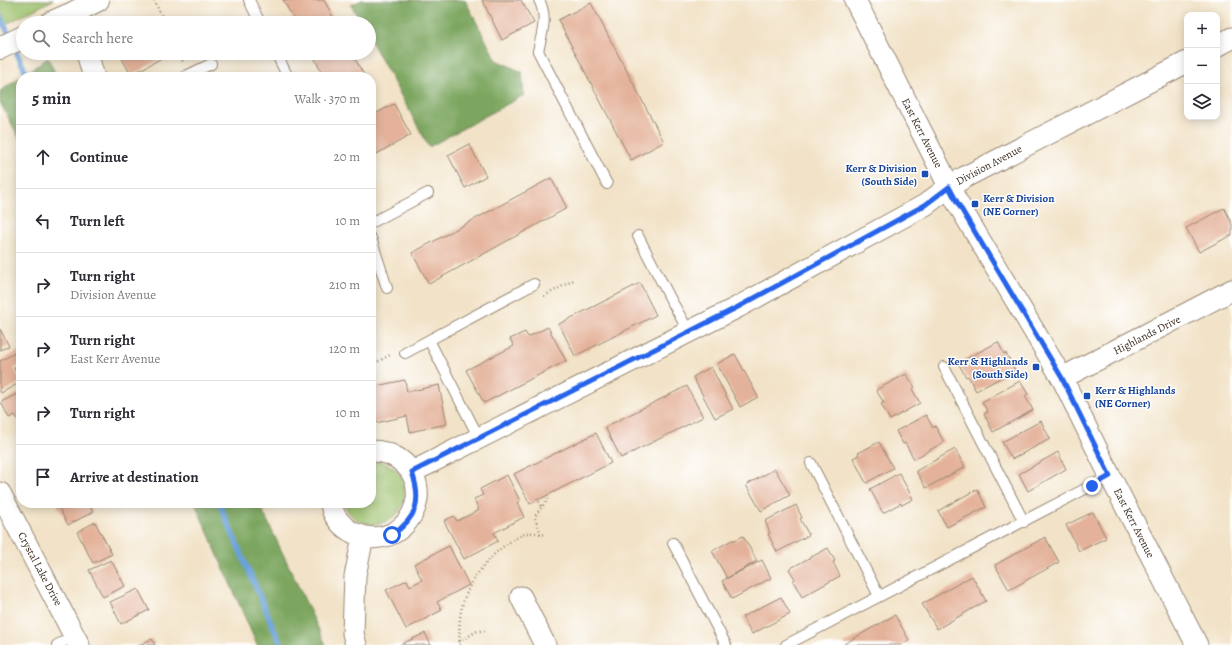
<!DOCTYPE html>
<meta charset="utf-8">
<style>
body{margin:0;font-family:Alegreya,serif;background:#f7f7f7;color:#2b2b33}
.controls{position:absolute;right:12px;top:12px;display:grid;overflow:hidden;border-radius:8px;box-shadow:0 2px 10px #0003}
.controls button{width:36px;height:36px;display:grid;place-items:center;padding:0;border:0;border-bottom:1px solid #e1e1e2;background:#fff;color:#2b2b33;font:20px sans-serif}
.stop{position:absolute;width:12px;height:12px;margin:-9px;border:3px solid #2563eb;border-radius:50%;background:#fff}
.stop.end{background:#2563eb;border-color:#fff;box-shadow:0 1px 4px #0008}
.list{margin:0;padding:0;list-style:none}
h2{display:flex;justify-content:space-between;align-items:center;height:52px;margin:0;padding:0 16px;font-size:17px}
h2 small{font-size:13px;font-weight:400;color:#7c7c81}
.list li{display:grid;grid-template-columns:26px 1fr auto;gap:12px;align-items:center;box-sizing:border-box;height:64px;padding:0 16px;border-top:1px solid #e1e1e2}
.list b{display:block;font-size:15px;white-space:nowrap}
.list p{margin:0;font-size:13px;white-space:nowrap;color:#7c7c81}
.list em{font-size:13px;font-style:normal;color:#7c7c81}
.icon{flex:none;width:22px;height:22px;fill:none;stroke:currentColor;stroke-width:2;stroke-linecap:round;stroke-linejoin:round}
.map{position:relative;flex:none;width:1232px;height:645px;overflow:hidden}
.search{position:absolute;background:#fff;box-shadow:0 2px 10px #0003;left:16px;top:16px;width:360px;height:44px;display:flex;align-items:center;gap:10px;box-sizing:border-box;padding:0 14px;border-radius:22px;color:#7c7c81;font-size:15px}
.panel{position:absolute;background:#fff;box-shadow:0 2px 10px #0003;left:16px;top:72px;width:360px;height:436px;border-radius:16px}
.map>svg:first-child{display:block}
.green{fill:#9bc06a;stroke:#6b7544}
.forest{fill:#7ca65e;stroke:#5c683e}
.lines{fill:none;stroke-linecap:round;stroke-linejoin:round}
.stream{stroke:#6ba2d9;stroke-width:5.5}
.building{fill:#e4b29a}
.service-casing{stroke:#968673;stroke-width:12}
.minor-casing{stroke:#968673;stroke-width:23}
.tertiary-casing{stroke:#968673;stroke-width:24}
.path{stroke:#968673;stroke-width:2.5;stroke-dasharray:1 3;stroke-linecap:butt}
.service{stroke:#fff;stroke-width:10}
.minor{stroke:#fff;stroke-width:21}
.tertiary{stroke:#fff;stroke-width:22}
.route{stroke:#2563eb;stroke-width:5}
.transit-dot{fill:#1a4fb4;stroke:#fff;stroke-width:1.5}
.labels{text-anchor:middle;dominant-baseline:central;stroke-width:3;stroke-linejoin:round;paint-order:stroke}
.street-label{font-size:11px;fill:#3b2a1e;stroke:#fff}
.transit-label{font-size:11px;font-weight:bold;fill:#164399;stroke:#fff;text-anchor:end}
</style>
<div class="map">
<svg width="1232" height="645" viewBox="0 0 1232 645">
<rect width="100%" height="100%" fill="#fff"/>
<filter id="ink" filterUnits="userSpaceOnUse"><feTurbulence type="fractalNoise" baseFrequency=".025" numOctaves="2"/><feDisplacementMap in="SourceGraphic" scale="8" xChannelSelector="R" yChannelSelector="G"/><feConvolveMatrix kernelMatrix="1 2 1 2 8 2 1 2 1" color-interpolation-filters="sRGB"/></filter>
<filter id="wash" filterUnits="userSpaceOnUse"><feTurbulence type="fractalNoise" baseFrequency=".012" numOctaves="4" result="noise"/><feDisplacementMap in="SourceGraphic" scale="16" xChannelSelector="R" yChannelSelector="G"/><feGaussianBlur stdDeviation="0.9" result="paint"/><feColorMatrix in="noise" values="0 0 0 0 0 0 0 0 0 0 0 0 0 0 0 0 0 1.4 0 .05"/><feComposite in="paint" operator="in"/></filter>
<g filter="url(#wash)">
<rect width="100%" height="100%" fill="#f2e3c8"/>
<!-- green -->
<path class="green" d="M0,0H53L0,27Z
M371,461C421,461 412,533 366,523C355,521 347,513 344,503H371Z"/>
<!-- forest -->
<path class="forest" d="M362,0H465L496,60L522,72L524,95L429,147L369,37V23H361L351,5Z
M48,58L57,77H21V141L0,102V91Z
M195,503H259L326,645H257Z"/>
<g class="lines">
<!-- stream -->
<path class="stream" d="M0,16L11,39
M14,47L28,77
M219,503L281,645"/>
</g>
<g id="blocks">
<!-- building -->
<path class="building" d="M283,0H324L336,23H296Z
M482,0H521L534,23L502,40Z
M591,3L664,142L631,160L558,20Z
M119,53H171L131,75Z
M312,53H352L365,77H324Z
M394,104L411,135L371,157V116Z
M469,144L486,176L465,188L448,155Z
M551,178L567,208L429,284L412,253Z
M1224,208L1232,224V235L1199,252L1186,228Z
M640,283L656,315L575,356L559,324Z
M548,327L566,361L484,403L466,370L514,346L510,339L525,332L528,337Z
M0,329L9,346L0,350Z
M998,342L1004,354L1006,353L1015,370L976,391L968,376L966,377L958,363Z
M21,350V365L14,368L21,382L1,393L0,391V361Z
M735,354L758,397L740,407L717,364Z
M711,367L733,409L715,418L693,377Z
M906,374L915,387L912,389L920,403L890,420L881,404L884,403L876,390Z
M405,380L407,392L439,385L447,424L410,432L407,416L371,424V387Z
M1020,381L1028,394L1025,396L1033,410L993,432L984,414L988,412L982,402Z
M687,386L703,417L621,458L605,427Z
M21,392V420L19,421L15,415L9,418L1,402Z
M926,415L933,428L935,426L944,442L914,459L905,443L903,444L896,431Z
M1041,421L1050,439L1012,459L1002,442Z
M596,433L611,463L530,504L514,474Z
M879,442L893,468L866,483L853,458L859,455L858,453Z
M955,449L965,467L926,488L916,471Z
M1058,452L1066,469L1028,491L1019,474Z
M775,469L790,495L761,511L746,485Z
M899,473L913,499L902,505L901,503L883,513L870,489Z
M507,475L520,501L517,503L524,517L494,533L498,541L464,559L444,521L454,516L457,521L479,510L474,499L483,495L480,489Z
M977,489L986,507L947,527L938,511Z
M59,503H88L93,512L68,525L57,504Z
M796,505L802,518L800,519L809,535L777,552L768,534L770,533L765,521Z
M1093,512L1106,538L1079,551L1066,525Z
M95,522L112,554L93,563L77,532Z
M743,536L757,561L727,578L712,551L732,540H735Z
M1045,537L1059,562L1009,590L995,565Z
M449,546L469,585L437,602L442,610L406,629L386,590L407,580L410,586L422,580L414,564Z
M828,548L835,561L833,562L840,576L802,597L793,581L795,579L789,569Z
M111,560L125,586L103,597L89,570Z
M762,560L771,578L732,599L722,581Z
M972,576L986,601L937,629L922,604Z
M138,589L149,610L121,624L110,602Z
M781,597L790,614L752,634L742,617Z
M895,615L909,640L901,645H845L844,644Z
M425,633L431,645H400Z
M152,639L155,645H139Z"/>
</g>
</g>
<g filter="url(#ink)">
<use href="#blocks" fill-opacity="0" stroke="#968673" stroke-width="1"/>
<g class="lines">
<defs>
<path id="service" d="M249,0L260,23
M539,0C548,17 542,34 538,51L607,184
M276,53L288,77
M184,77L211,64
M371,223L428,193
M638,236L670,298L689,332
M371,238L387,288
M429,340L479,438
M405,353L534,284
M944,367L1024,522
M811,463L879,596
M673,543L726,645
M57,645L75,636
M786,645L1110,476"/>
<path id="minor" d="M855,0L957,202L1062,378L1110,476L1197,645
M1217,46L1232,38
M87,53L94,77
M1062,378L1232,290
M412,472L738,307L925,205L949,187L965,177L1187,62
M0,493L79,645
M331,503C332,516 343,528 354,533C405,556 442,487 397,458C389,453 381,451 371,451
M521,597L545,645
M356,645L353,633L355,576L363,537"/>
<path id="tertiary" d="M50,23L73,13L98,0
M0,48L23,37"/>
</defs>
<!-- service casing -->
<use href="#service" class="service-casing"/>
<!-- minor casing -->
<use href="#minor" class="minor-casing"/>
<!-- tertiary casing -->
<use href="#tertiary" class="tertiary-casing"/>
<!-- path -->
<path class="path" d="M154,0L165,23
M179,53L183,62
M544,296L574,280
M371,365L392,354
M537,498L542,507
M541,534L535,518C537,508 551,503 548,491
M459,642L477,631H485
M460,645C459,631 459,616 463,603C470,576 501,541 528,533C533,532 541,534 546,535"/>
<!-- service -->
<use href="#service" class="service"/>
<!-- minor -->
<use href="#minor" class="minor"/>
<!-- tertiary -->
<use href="#tertiary" class="tertiary"/>
</g>
</g>
<g class="lines" filter="url(#ink)">
<!-- route -->
<path class="route" d="M392,535C417,518 422,501 412,472L738,307L925,205L949,187L957,202L1062,378L1110,476L1092,486"/>
</g>
<!-- markers -->
<g class="transit-dot">
<rect x="921" y="170" width="8" height="8" rx="2"/>
<rect x="971" y="200" width="8" height="8" rx="2"/>
<rect x="1032" y="363" width="8" height="8" rx="2"/>
<rect x="1083" y="392" width="8" height="8" rx="2"/>
</g>
<g class="labels">
<!-- street labels -->
<g class="street-label">
<text transform="translate(922 133) rotate(63)">East Kerr Avenue</text>
<text transform="translate(989 165) rotate(-28)">Division Avenue</text>
<text transform="translate(1147 335) rotate(-27)">Highlands Drive</text>
<text transform="translate(1134 523) rotate(63)">East Kerr Avenue</text>
<text transform="translate(40 569) rotate(62)">Crystal Lake Drive</text>
</g>
<!-- transit labels -->
<g class="transit-label">
<text x="917" y="168">Kerr &amp; Division<tspan x="917" dy="13">(South Side)</tspan></text>
<text x="983" y="198" text-anchor="start">Kerr &amp; Division<tspan x="983" dy="13">(NE Corner)</tspan></text>
<text x="1028" y="361">Kerr &amp; Highlands<tspan x="1028" dy="13">(South Side)</tspan></text>
<text x="1095" y="390" text-anchor="start">Kerr &amp; Highlands<tspan x="1095" dy="13">(NE Corner)</tspan></text>
</g>
</g>
</svg>
<div class="controls">
<button>+</button>
<button>−</button>
<button><svg class="icon" aria-label="layers" viewBox="0 0 24 24"><path d="M12 4l9 5-9 5-9-5zM3 14l9 5 9-5"/></svg></button>
</div>
<div class="stop" style="left:392px;top:535px"></div>
<div class="stop end" style="left:1092px;top:486px"></div>
<div class="search"><svg class="icon" aria-label="search" viewBox="0 0 24 24"><circle cx="10" cy="10" r="6"/><path d="M15 15l6 6"/></svg>Search here</div>
<section class="panel">
<h2>5 min<small>Walk · 370 m</small></h2>
<ul class="list">
<li><svg class="icon" aria-label="ahead" viewBox="0 0 24 24"><path d="M12 20V5M6 11l6-6 6 6"/></svg><div><b>Continue</b></div><em>20 m</em></li>
<li><svg class="icon" aria-label="left" viewBox="0 0 24 24"><path d="M17 20v-9H6M10 6l-5 5 5 5"/></svg><div><b>Turn left</b></div><em>10 m</em></li>
<li><svg class="icon" aria-label="right" viewBox="0 0 24 24"><path d="M7 20v-9h11M14 6l5 5-5 5"/></svg><div><b>Turn right</b><p>Division Avenue</p></div><em>210 m</em></li>
<li><svg class="icon" aria-label="right" viewBox="0 0 24 24"><path d="M7 20v-9h11M14 6l5 5-5 5"/></svg><div><b>Turn right</b><p>East Kerr Avenue</p></div><em>120 m</em></li>
<li><svg class="icon" aria-label="right" viewBox="0 0 24 24"><path d="M7 20v-9h11M14 6l5 5-5 5"/></svg><div><b>Turn right</b></div><em>10 m</em></li>
<li><svg class="icon" aria-label="arrive" viewBox="0 0 24 24"><path d="M6 21V4h12l-3 4 3 4H6"/></svg><div><b>Arrive at destination</b></div></li>
</ul>
</section>
</div>
